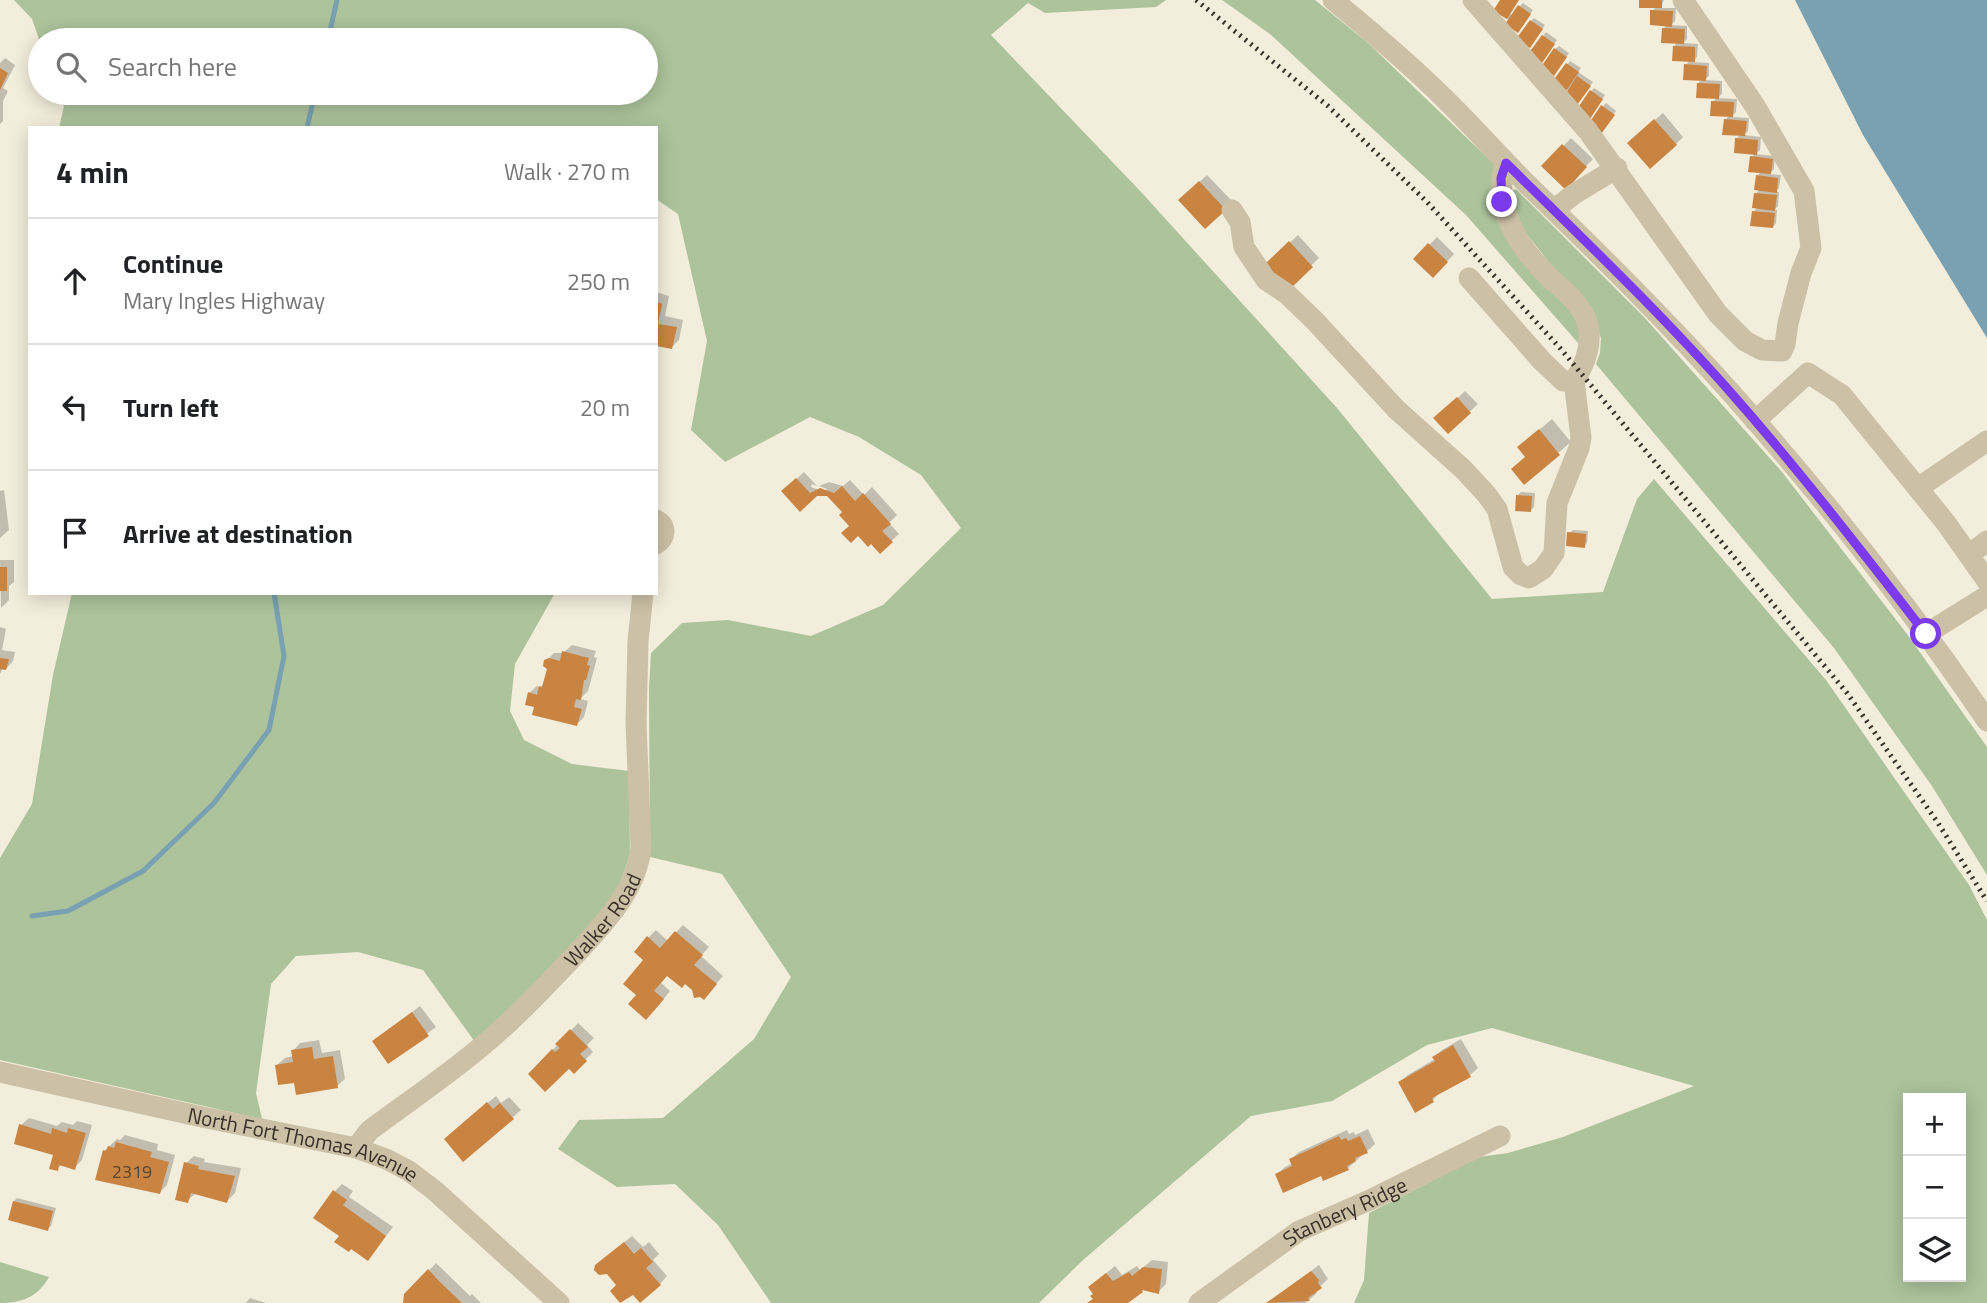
<!DOCTYPE html>
<meta charset="utf-8">
<style>
body{margin:0;font-family:"Titillium Web",sans-serif;background:#f2f2f2;color:#202124}
.controls{position:absolute;right:21px;bottom:21px;display:grid;overflow:hidden;border-radius:0px;box-shadow:0 4px 18px #0003}
.controls button{width:63px;height:63px;display:grid;place-items:center;padding:0;border:0;border-bottom:2px solid #e0e0e0;background:#fff;color:#202124;font:35px sans-serif}
.stop{position:absolute;width:21px;height:21px;margin:-16px;border:5px solid #7c3aed;border-radius:50%;background:#fff}
.stop.end{background:#7c3aed;border-color:#fff;box-shadow:0 2px 7px #0008}
.list{margin:0;padding:0;list-style:none}
h2{display:flex;justify-content:space-between;align-items:center;height:91px;margin:0;padding:0 28px;font-size:30px}
h2 small{font-size:23px;font-weight:400;color:#757577}
.list li{display:grid;grid-template-columns:46px 1fr auto;gap:21px;align-items:center;box-sizing:border-box;height:126px;padding:0 28px;border-top:2px solid #e0e0e0}
.list b{display:block;font-size:26px;white-space:nowrap}
.list p{margin:0;font-size:23px;white-space:nowrap;color:#757577}
.list em{font-size:23px;font-style:normal;color:#757577}
.icon{flex:none;width:38px;height:38px;fill:none;stroke:currentColor;stroke-width:2;stroke-linecap:round;stroke-linejoin:round}
.map{position:relative;flex:none;width:1987px;height:1303px;overflow:hidden}
.search{position:absolute;background:#fff;box-shadow:0 4px 18px #0003;left:28px;top:28px;width:630px;height:77px;display:flex;align-items:center;gap:18px;box-sizing:border-box;padding:0 24px;border-radius:38px;color:#757577;font-size:26px}
.panel{position:absolute;background:#fff;box-shadow:0 4px 18px #0003;left:28px;top:126px;width:630px;height:469px;border-radius:0px}
.map>svg:first-child{display:block}
.green{fill:#acc39b;fill-rule:evenodd}
.water{fill:#79a1b1}
.shadow{fill:#0003}
.lines{fill:none;stroke-linecap:round;stroke-linejoin:round}
.stream{stroke:#79a1b1;stroke-width:5}
.building{fill:#ca8442}
.minor{stroke:#ccc0a7;stroke-width:21}
.rail{stroke:#383028;stroke-width:5;stroke-dasharray:2 5;stroke-linecap:butt}
.route{stroke:#7c3aed;stroke-width:9}
.labels{text-anchor:middle;dominant-baseline:central;stroke-width:5;stroke-linejoin:round;paint-order:stroke}
.number-label{font-size:18px;fill:#5c452e}
.street-label{font-size:21px;fill:#383028;stroke:#faf6e8}
</style>
<div class="map">
<svg width="1987" height="1303" viewBox="0 0 1987 1303">
<rect width="100%" height="100%" fill="#f3eddb"/>
<!-- green -->
<path class="green" d="M14,0H1166L1156,7L1045,13L1028,3L991,35L1142,193L1337,408L1492,599L1603,592L1637,499L1654,479L1826,680L1969,885L1987,920V1303H1354L1364,1280L1369,1213L1479,1157L1508,1153L1563,1137L1694,1086L1492,1028L1427,1045L1332,1101L1251,1116L1083,1260L1039,1303H771L718,1225L675,1184L617,1187L558,1149L579,1120L663,1118L754,1039L791,977L722,874L650,857L649,688L651,653L682,623L728,620L811,636L883,605L961,528L921,475L859,437L810,417L725,462L691,430L707,341L678,214L656,199V128H59L64,106L59,93H646V40L40,42L32,19ZM1908,1098H1961V1277H1908Z
M1222,0H1315L1368,43L1495,165L1499,221L1570,304L1579,327V344L1466,215L1270,34Z
M1516,189L1644,317L1782,472L1907,634L1987,747V875L1932,786L1834,648L1596,364L1600,353L1601,338L1594,320L1522,228L1510,192Z
M72,593H555L515,664L510,711L524,740L572,764L629,771L630,854L618,890L562,957L475,1042L423,970L358,952L296,956L271,984L256,1093L262,1119L0,1060V858L32,804L53,675Z
M0,1262L49,1277C38,1297 22,1303 0,1303Z"/>
<!-- water -->
<path class="water" d="M1795,0H1987V338L1863,135Z"/>
<!-- shadow -->
<path class="shadow" d="M1502,0H1518L1510,14L1512,15L1523,3L1533,10L1521,28L1495,10Z
M1641,0H1664L1660,8H1676L1675,21L1671,25L1687,26V39L1683,43L1698,44L1697,57L1693,62L1709,63V76L1704,80L1722,81V94L1717,98L1737,99L1736,112L1731,117L1749,118L1748,131L1744,135L1761,137L1760,150L1756,154L1775,156L1774,169L1769,174L1781,175L1779,188L1775,192H1779L1778,206L1774,210H1777L1776,223L1773,227L1754,211L1758,207L1756,194L1760,189L1757,176L1762,171L1752,157L1755,153L1737,138L1741,134L1725,120L1730,115L1713,102L1717,97L1698,83L1703,79L1686,65L1690,60L1674,46L1678,42L1664,28L1668,24L1652,11L1657,6Z
M1534,18L1545,25L1533,43L1531,21Z
M1546,32L1557,40L1545,57L1543,36Z
M1559,46L1569,53L1557,71L1555,49Z
M5,58L15,65L3,88L8,91L3,101V121L0,124V63Z
M1570,61L1581,68L1578,72L1593,82L1580,99L1555,81Z
M1594,88L1605,95L1593,113L1591,91Z
M1606,103L1616,111L1604,128L1603,106Z
M1663,113L1683,137L1676,144L1637,135Z
M1571,138L1593,159L1566,187L1544,166Z
M1207,175L1232,201L1205,227L1180,200Z
M1298,235L1319,258L1289,287L1267,264Z
M1437,237L1454,254L1433,276L1416,259Z
M656,292L669,296L665,316L683,320L679,340L672,347L656,344Z
M1465,391L1478,404L1448,432L1436,419Z
M1552,419L1571,442L1524,482L1532,436Z
M804,472L817,486L812,484L811,487L824,492L827,489L819,486L829,482L843,486L850,480L864,495L872,487L897,515L889,523L899,534L880,551L851,525L844,512L828,495L784,491Z
M4,490L9,530L0,538V491Z
M1521,492L1535,493L1534,507L1530,511L1518,495Z
M1573,530L1588,531L1587,543L1584,546L1569,533Z
M0,560H14V582L9,586V600L1,608Z
M0,627L6,629L2,650L15,652L13,661L6,669L3,668L0,674Z
M572,645L596,651L594,657L597,658L588,691L580,699L588,701L584,717L577,724L536,706L529,693L537,686L541,687L545,682L549,668L546,661L554,653H563Z
M683,925L709,947L701,956L723,976L711,990L694,989L685,982L668,974L660,982L670,991L654,1011L638,995L648,938L656,930L668,941Z
M420,1006L436,1027L389,1062L374,1041Z
M578,1023L594,1038L587,1045L593,1052L574,1071L569,1066L530,1074Z
M1461,1039L1478,1068L1470,1075L1440,1092L1433,1100L1400,1082L1408,1075L1435,1059L1434,1057L1442,1050Z
M319,1040L322,1053L340,1050L345,1079L337,1086L295,1081L277,1065L285,1058L293,1056V1051L300,1043Z
M496,1096L501,1103L509,1097L521,1110L463,1160L453,1132Z
M29,1118L57,1126L62,1122L73,1125L77,1121L92,1125L82,1160L74,1168L62,1164L57,1169L55,1154L21,1125Z
M1368,1129L1375,1144L1348,1168L1321,1174H1277L1285,1167L1293,1163L1291,1159L1299,1152L1347,1130L1349,1134L1354,1132L1355,1135Z
M125,1135L158,1144L157,1150L175,1155L167,1185L160,1192L104,1151L117,1139L120,1140Z
M194,1156L205,1159L204,1162L241,1168L235,1193L227,1201L195,1194L187,1201L186,1163Z
M342,1184L353,1191L349,1197L393,1227L368,1259L341,1236L335,1191Z
M17,1198L56,1208L51,1226L47,1229L14,1201Z
M632,1236L643,1247L649,1242L659,1254L653,1260L667,1276L660,1284L633,1292L622,1302L612,1291L618,1285L607,1272L605,1258Z
M1152,1260L1168,1262L1166,1284L1158,1292L1144,1288L1126,1303H1088L1094,1298L1098,1280L1115,1266L1122,1275L1137,1266L1140,1270Z
M436,1263L470,1296L472,1294L481,1303H405L406,1295Z
M1319,1265L1328,1279L1315,1291L1317,1293L1309,1300L1305,1303H1269Z
M250,1298L266,1303H246Z"/>
<g class="lines">
<!-- stream -->
<path class="stream" d="M328,40L337,0
M307,128L315,93
M32,916L68,911L143,871L214,803L269,730L284,656L274,593"/>
</g>
<!-- building -->
<path class="building" d="M1500,0H1519L1507,19L1493,11Z
M1639,0H1662V8H1639Z
M1518,5L1531,14L1518,33L1505,24Z
M1650,10L1673,11L1672,27L1650,25Z
M1530,20L1543,29L1530,48L1516,39Z
M1662,28L1685,29L1684,44L1661,43Z
M1542,35L1555,44L1542,63L1528,54Z
M1673,46L1695,47V62L1672,61Z
M1554,48L1567,57L1554,76L1541,67Z
M1566,63L1579,72L1566,91L1552,82Z
M1684,64L1707,66L1706,81L1683,80Z
M0,68L8,73L0,90Z
M1577,76L1591,86L1577,105L1564,96Z
M1697,83L1720,84L1719,99L1696,98Z
M1590,90L1603,99L1590,119L1577,109Z
M1711,101L1734,102L1733,117L1710,116Z
M1601,105L1615,115L1601,134L1588,125Z
M1654,119L1677,145L1650,169L1627,143Z
M1724,119L1747,121L1745,136L1722,135Z
M1735,138L1758,140L1757,155L1734,153Z
M1562,144L1587,167L1566,190L1541,166Z
M1750,156L1773,159L1771,174L1748,172Z
M1756,175L1778,178L1777,193L1754,190Z
M1199,181L1226,210L1205,229L1178,200Z
M1754,193L1777,195L1775,211L1752,208Z
M1752,211L1775,213L1773,228L1750,226Z
M1289,241L1313,267L1289,290L1265,264Z
M1428,243L1448,262L1433,278L1413,259Z
M656,301L662,304L658,324L677,327L672,349L656,346Z
M1457,397L1471,413L1448,434L1433,418Z
M1539,429L1560,455L1524,485L1511,469L1525,457L1517,447Z
M796,478L810,493L820,488L834,493L842,486L855,501L863,493L891,524L882,531L893,542L880,554L871,544L868,547L858,536L851,543L841,533L849,526L839,515L842,512L827,496H817L800,512L781,491Z
M1516,495L1532,496L1531,512L1515,511Z
M1567,532L1586,534L1585,548L1566,546Z
M0,567H7V591H0Z
M562,651L589,658L587,665L590,666L586,680H584L581,700L576,699L574,707L582,709L577,726L532,715L534,707L525,705L528,692L537,695L539,686L542,687L547,669L543,666L544,660L549,658L560,661Z
M0,658L9,659L6,670L0,669Z
M675,931L703,955L694,965L717,984L704,1000L700,997L694,998L692,990L685,984L682,988L667,976L654,991L664,999L646,1020L628,1004L636,995L623,984L643,960L634,952L647,936L660,948Z
M412,1012L429,1036L388,1064L372,1041Z
M570,1029L588,1047L580,1054L587,1061L574,1074L569,1069L545,1092L528,1074L552,1049L555,1052L560,1048L555,1044Z
M1453,1045L1471,1077L1432,1098L1434,1102L1415,1113L1398,1082L1435,1061L1432,1057Z
M312,1047L314,1059L333,1056L338,1088L296,1095L294,1083L278,1085L275,1065L293,1062L291,1050Z
M487,1102L493,1109L500,1103L514,1119L463,1162L444,1139Z
M19,1124L51,1134L52,1128L67,1133L68,1128L86,1133L75,1170L59,1165L58,1171L49,1169L53,1155L14,1144Z
M1339,1136L1341,1140L1346,1138L1348,1141L1360,1136L1368,1153L1355,1158L1356,1161L1347,1166L1349,1170L1323,1181L1321,1176L1283,1193L1275,1174L1292,1166L1289,1159Z
M116,1142L152,1152L150,1157L169,1162L160,1194L95,1180L103,1150L106,1151L108,1146L114,1148Z
M184,1162L199,1166L198,1169L235,1176L227,1203L191,1193L188,1203L175,1200Z
M333,1190L347,1200L343,1205L386,1236L368,1261L351,1249L349,1252L334,1242L339,1236L313,1218Z
M13,1201L53,1211L48,1231L8,1220Z
M624,1242L634,1254L641,1248L653,1262L646,1268L661,1285L640,1303L633,1295L620,1303L610,1291L616,1285L607,1274L599,1275L594,1270L595,1265Z
M1143,1267L1162,1269L1159,1294L1142,1290L1143,1292L1128,1303H1087L1093,1299L1090,1296L1093,1294L1088,1287L1106,1273L1113,1281L1129,1272L1132,1276Z
M428,1269L440,1282L462,1303H403L404,1294Z
M1311,1271L1319,1280L1318,1283L1322,1288L1308,1298L1310,1301L1266,1303Z"/>
<g class="lines">
<!-- minor -->
<g class="minor">
<path d="M1333,0C1373,33 1412,66 1448,102C1476,130 1502,159 1529,186C1599,254 1668,322 1733,395C1823,497 1911,608 1987,721"/>
<path d="M1473,0L1588,131L1718,314L1745,341L1762,350L1782,351L1785,344L1788,323L1801,273L1811,248L1804,191L1755,106L1683,0"/>
<path d="M1505,163C1492,208 1518,247 1550,278C1563,290 1579,302 1586,319C1594,340 1586,363 1574,381"/>
<path d="M1232,210L1240,222L1244,247L1266,280L1287,294L1315,321L1396,409L1464,470L1487,495L1497,509L1513,567L1521,575L1529,578L1543,569L1554,553L1557,503L1579,448L1581,438L1574,381H1563L1542,361L1469,278"/>
<path d="M1554,210L1574,194L1617,168"/>
<path d="M1755,421L1808,373L1842,395L1946,523L1987,581"/>
<path d="M1918,488L1987,441"/>
<path d="M656,520C667,526 666,538 656,544"/>
<path d="M1969,555L1987,541"/>
<path d="M1926,634L1987,596"/>
<path id="s1" d="M0,1072L202,1117L356,1148L386,1159L409,1171L434,1190L559,1303"/>
<path id="s2" d="M356,1148L369,1131C405,1104 442,1079 476,1051C512,1022 544,988 575,955C604,924 636,891 641,848L636,723L638,641L643,593"/>
<path id="s3" d="M1199,1303L1299,1231L1372,1199L1500,1136"/>
</g>
<!-- rail -->
<path class="rail" d="M1196,0L1328,106L1427,202L1560,348L1847,693L1938,823L1987,901"/>
</g>
<g class="lines">
<!-- route -->
<path class="route" d="M1502,202L1501,178L1506,163C1582,238 1661,313 1732,394C1800,471 1863,553 1926,634"/>
</g>
<g class="labels">
<!-- number labels -->
<g class="number-label">
<text x="132" y="1171">2319</text>
</g>
<!-- street labels -->
<g class="street-label">
<text stroke="none"><textPath href="#s2" startOffset="338">Walker Road</textPath></text>
<text stroke="none"><textPath href="#s1" startOffset="312">North Fort Thomas Avenue</textPath></text>
<text stroke="none"><textPath href="#s3" startOffset="173">Stanbery Ridge</textPath></text>
</g>
</g>
</svg>
<div class="controls">
<button>+</button>
<button>−</button>
<button><svg class="icon" aria-label="layers" viewBox="0 0 24 24"><path d="M12 4l9 5-9 5-9-5zM3 14l9 5 9-5"/></svg></button>
</div>
<div class="stop" style="left:1926px;top:634px"></div>
<div class="stop end" style="left:1502px;top:202px"></div>
<div class="search"><svg class="icon" aria-label="search" viewBox="0 0 24 24"><circle cx="10" cy="10" r="6"/><path d="M15 15l6 6"/></svg>Search here</div>
<section class="panel">
<h2>4 min<small>Walk · 270 m</small></h2>
<ul class="list">
<li><svg class="icon" aria-label="ahead" viewBox="0 0 24 24"><path d="M12 20V5M6 11l6-6 6 6"/></svg><div><b>Continue</b><p>Mary Ingles Highway</p></div><em>250 m</em></li>
<li><svg class="icon" aria-label="left" viewBox="0 0 24 24"><path d="M17 20v-9H6M10 6l-5 5 5 5"/></svg><div><b>Turn left</b></div><em>20 m</em></li>
<li><svg class="icon" aria-label="arrive" viewBox="0 0 24 24"><path d="M6 21V4h12l-3 4 3 4H6"/></svg><div><b>Arrive at destination</b></div></li>
</ul>
</section>
</div>
